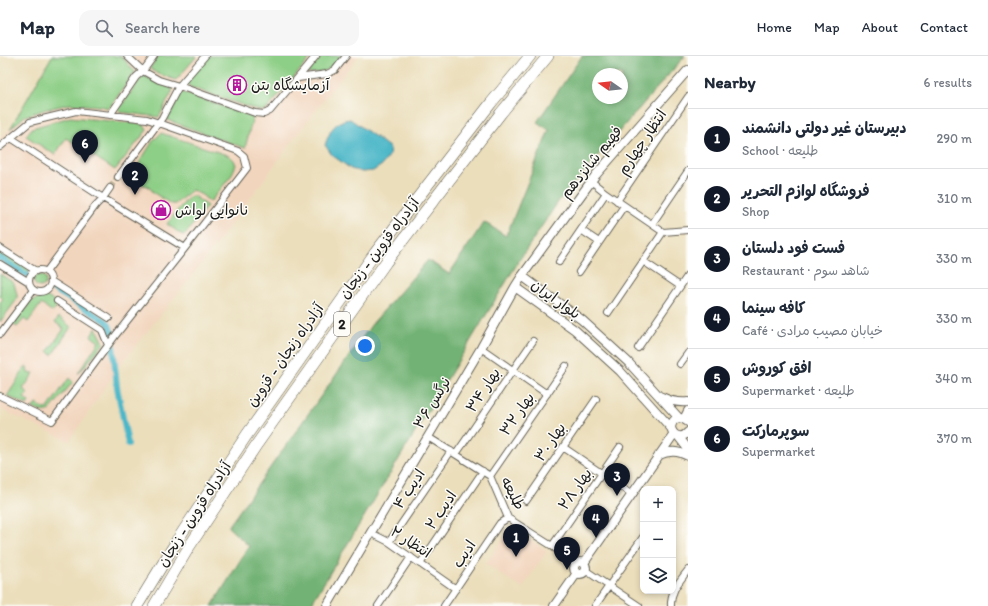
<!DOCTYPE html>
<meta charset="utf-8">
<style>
body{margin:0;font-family:Itim,"Playpen Sans Arabic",sans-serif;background:#f6f6f7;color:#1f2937}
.controls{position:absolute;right:12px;bottom:12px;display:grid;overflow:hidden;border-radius:8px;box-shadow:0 2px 6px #0003}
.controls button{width:36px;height:36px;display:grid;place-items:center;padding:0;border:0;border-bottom:1px solid #e0e1e3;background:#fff;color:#1f2937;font:20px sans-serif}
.compass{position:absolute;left:592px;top:12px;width:36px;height:36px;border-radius:50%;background:#fff;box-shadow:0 2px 6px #0003;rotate:284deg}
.you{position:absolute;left:365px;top:290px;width:14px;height:14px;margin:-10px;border:3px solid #fff;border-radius:50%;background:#1a73e8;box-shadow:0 0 0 6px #1a73e833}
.badge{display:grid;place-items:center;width:26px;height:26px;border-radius:50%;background:#111827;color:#fff;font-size:13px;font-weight:700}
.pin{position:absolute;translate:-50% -33px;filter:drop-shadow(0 1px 2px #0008)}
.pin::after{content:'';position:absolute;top:21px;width:14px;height:12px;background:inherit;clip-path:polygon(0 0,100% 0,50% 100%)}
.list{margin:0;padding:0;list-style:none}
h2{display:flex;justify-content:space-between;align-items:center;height:52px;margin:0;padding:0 16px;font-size:17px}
h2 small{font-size:13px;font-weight:400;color:#747a83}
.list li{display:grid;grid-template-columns:26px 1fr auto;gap:12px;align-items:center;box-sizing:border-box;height:60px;padding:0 16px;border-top:1px solid #e0e1e3}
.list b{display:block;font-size:15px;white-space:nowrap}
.list p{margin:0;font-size:13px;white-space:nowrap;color:#747a83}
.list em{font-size:13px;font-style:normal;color:#747a83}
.icon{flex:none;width:22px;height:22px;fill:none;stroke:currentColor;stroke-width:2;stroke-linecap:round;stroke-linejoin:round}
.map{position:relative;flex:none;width:688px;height:550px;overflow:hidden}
header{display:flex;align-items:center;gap:24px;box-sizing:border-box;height:56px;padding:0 20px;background:#fff;border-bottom:1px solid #e0e1e3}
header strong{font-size:19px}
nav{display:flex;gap:22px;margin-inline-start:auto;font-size:14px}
.search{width:280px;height:36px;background:#f6f6f7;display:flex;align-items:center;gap:10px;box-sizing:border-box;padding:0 14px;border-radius:12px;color:#747a83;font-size:15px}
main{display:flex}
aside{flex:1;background:#fff}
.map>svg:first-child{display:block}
.built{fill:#f2d5bd}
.green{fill:#8ecf87;stroke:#557652}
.forest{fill:#72b274;stroke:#476748;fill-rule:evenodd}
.water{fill:#4cb7c8;stroke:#346a72}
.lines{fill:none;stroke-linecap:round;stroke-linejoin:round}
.canal{stroke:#4cb7c8;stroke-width:6}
.street-tunnel{stroke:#c2b79b;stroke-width:6;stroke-dasharray:6 3;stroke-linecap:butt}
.street-casing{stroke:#646054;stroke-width:8}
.secondary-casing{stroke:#646054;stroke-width:10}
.highway-casing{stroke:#646054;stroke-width:12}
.street{stroke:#fff;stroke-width:6}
.secondary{stroke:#fff;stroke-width:8}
.highway{stroke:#fff;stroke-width:11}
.labels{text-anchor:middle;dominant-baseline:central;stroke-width:3;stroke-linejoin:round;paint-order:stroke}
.shield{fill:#fdfcf7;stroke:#605f5e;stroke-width:1}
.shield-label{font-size:14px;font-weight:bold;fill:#1c1c1c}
.poi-label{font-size:15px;fill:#1c1c1c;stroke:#fdfcf7;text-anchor:start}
.street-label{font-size:15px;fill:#1c1c1c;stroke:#fdfcf7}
</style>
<header>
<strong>Map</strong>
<div class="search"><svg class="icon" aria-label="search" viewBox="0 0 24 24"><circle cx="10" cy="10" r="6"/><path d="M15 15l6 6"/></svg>Search here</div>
<nav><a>Home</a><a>Map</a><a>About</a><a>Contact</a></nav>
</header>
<main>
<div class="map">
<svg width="688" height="550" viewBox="0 0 688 550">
<rect width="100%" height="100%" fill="#fdfcf7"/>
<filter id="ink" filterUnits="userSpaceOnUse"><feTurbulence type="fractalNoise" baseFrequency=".025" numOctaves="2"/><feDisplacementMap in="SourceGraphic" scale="8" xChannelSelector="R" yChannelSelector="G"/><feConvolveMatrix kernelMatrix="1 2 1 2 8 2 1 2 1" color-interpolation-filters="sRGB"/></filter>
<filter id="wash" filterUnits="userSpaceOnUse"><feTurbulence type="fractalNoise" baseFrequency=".012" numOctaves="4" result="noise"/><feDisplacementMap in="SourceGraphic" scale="16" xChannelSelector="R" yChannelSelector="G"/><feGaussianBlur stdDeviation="0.9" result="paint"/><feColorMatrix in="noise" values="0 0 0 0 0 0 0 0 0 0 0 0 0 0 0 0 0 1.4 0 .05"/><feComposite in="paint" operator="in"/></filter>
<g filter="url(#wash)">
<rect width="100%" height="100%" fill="#ebdebb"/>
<!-- built -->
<path class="built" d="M52,0H358L295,81L210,197L118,312L69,385L0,353V82L10,73Z
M511,471L547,495L522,532L486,508Z"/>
<!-- green -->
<path class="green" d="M52,0H121L135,16L109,52L99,50L70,48L47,53L25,60L10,73Z
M159,0H197L176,24L156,17L150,12Z
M208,0H312L268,52L263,55L257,54L190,31L187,27L189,22Z
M322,0H342C329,15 327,16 307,18Z
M143,19L157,26L172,32V36L159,61L120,56L119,53Z
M182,36L253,61L245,92L167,64Z
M70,61L143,68L147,74L115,114L66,82L55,99L26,80L32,72Z
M161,77L230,100L234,104L236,109L231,120L210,146L202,139L192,134L175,148H171L154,137L150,132L133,123L143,120C144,115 143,110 139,107L153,85Z
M194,140L207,150L185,179L181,178L167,168L177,155L189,141Z
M0,195L30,214L28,217L0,199Z
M0,218L14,227L17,239V243L15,246L0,266V246L3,243L0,240Z
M34 225a6 6 0 1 1 12 0a6 6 0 1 1-12 0Z
M46,240L58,248L53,256L41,248L28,266L24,263L17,271L13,268L31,245Z
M59,261L71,271L52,299L48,295L64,273L55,266Z
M96,272L100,279L104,287L79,317H78L99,286L91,280Z
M27,311L28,313L27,316L28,317H34L23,333L28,337L24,342L29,346L27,349L7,340L22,317L23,312Z
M69,322L73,326L50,354C43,358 38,354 32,352L37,348L44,353L48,352Z"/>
<!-- forest -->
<path class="forest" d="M582,0H685L560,143L520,203L310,550H212L249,490L228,471L372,268L428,204L449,218L484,166L506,180L549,74L537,66ZM598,18H622V42H598Z"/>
<!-- water -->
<path class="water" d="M350,63L377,82L390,92L389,100L382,109L373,115L362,116L351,113L332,99L325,89C330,75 334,65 350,63Z"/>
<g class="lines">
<!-- canal -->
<path class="canal" d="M0,202L27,219
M53,233L106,265L109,269L112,277
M113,290L117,331L128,388"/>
</g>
</g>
<g filter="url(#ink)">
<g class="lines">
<!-- street-tunnel -->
<path class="street-tunnel" d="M110,132L118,121"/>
<defs>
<path id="street" d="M127,0L143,15L154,0
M298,22L327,18L335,14L346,0
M110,59L136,21L143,15L159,24L179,30L205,0
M11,82L103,142L185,192
M0,91L30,66L76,55L147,63L159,67L238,95L244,100L247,112L185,192L115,280L52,365L0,340
M118,121L162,62L179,30L255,57L264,58L270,55L316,0
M591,125L606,137L663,176L688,174
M617,145L688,41
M652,168L688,115
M581,174L599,186
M0,192L36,215
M643,205L680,230
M559,206L606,137
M0,208L29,226
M29 225a11 11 0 1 1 22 0a11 11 0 1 1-22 0Z
M46,216L96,149L103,142L110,132
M579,216L624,150
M51,225L109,262
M57,245L102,274L108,289
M608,257L663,176
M0,278L33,234
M481,292L547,338
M638,292L688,219
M680,308L688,297
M428,381L490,420L508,462L552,490L575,508
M563,391L632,438
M456,398C482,361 507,322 533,285
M490,420L566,310
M526,445L596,343
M371,477L389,486L456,533
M389,486L451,395
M552,490L620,391
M420,508L483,415
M585,514L639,550
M378,550L411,501
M444,550L500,467L508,462
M595,550L643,481
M671,550C670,535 680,525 688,514"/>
<path id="secondary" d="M522,220L595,120L688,14
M515,231L575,274L620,315L671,372
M662,341C670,345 679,347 688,346
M684,363L688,355
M688,366C680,359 672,362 671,372C674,381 682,383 688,376
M678,380L688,393
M659,399C670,394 678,395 688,400
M574 512a6 6 0 1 1 12 0a6 6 0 1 1-12 0Z
M584,507L674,378
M327,550L481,292L515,231L522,220L582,264L628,306L679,362
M554,550L577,517"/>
<path id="highway" d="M137,550L178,483L246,380L375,197L491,47L530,0
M154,550L189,491L257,388L386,206L501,57L548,0"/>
</defs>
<!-- street casing -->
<use href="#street" class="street-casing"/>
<!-- secondary casing -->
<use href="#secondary" class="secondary-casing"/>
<!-- highway casing -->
<use href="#highway" class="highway-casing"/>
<!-- street -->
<use href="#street" class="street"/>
<!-- secondary -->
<use href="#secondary" class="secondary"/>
<!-- highway -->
<use href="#highway" class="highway"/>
</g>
</g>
<!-- icons -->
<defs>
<symbol id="building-ring" viewBox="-11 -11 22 22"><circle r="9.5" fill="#fdfcf7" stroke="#b5179e" stroke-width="1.5"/><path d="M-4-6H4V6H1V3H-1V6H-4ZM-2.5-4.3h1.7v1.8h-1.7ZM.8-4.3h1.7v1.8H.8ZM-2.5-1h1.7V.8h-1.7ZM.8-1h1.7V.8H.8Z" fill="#b5179e"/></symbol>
<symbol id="shop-ring" viewBox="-11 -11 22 22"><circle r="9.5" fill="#fdfcf7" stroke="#b5179e" stroke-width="1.5"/><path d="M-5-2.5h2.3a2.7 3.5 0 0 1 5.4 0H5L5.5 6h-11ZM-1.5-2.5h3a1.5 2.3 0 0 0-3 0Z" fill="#b5179e"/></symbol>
</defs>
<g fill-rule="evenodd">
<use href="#building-ring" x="226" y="18" width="22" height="22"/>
<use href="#shop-ring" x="150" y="143" width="22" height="22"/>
</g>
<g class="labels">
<!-- shield labels -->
<rect class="shield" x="334" y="256" width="16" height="24" rx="3"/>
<g class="shield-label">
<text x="342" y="268">2</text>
</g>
<!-- poi labels -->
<g class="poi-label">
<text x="251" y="29">آزمایشگاه بتن</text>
<text x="175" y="154">نانوایی لواش</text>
</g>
<!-- street labels -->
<g class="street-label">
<text transform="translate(642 86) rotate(-56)">انتظار چهارم</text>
<text transform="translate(591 106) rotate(-51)">فهیم شانزدهم</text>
<text transform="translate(379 192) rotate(-53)">آزادراه قزوین - زنجان</text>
<text transform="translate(556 243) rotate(36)">بلوار ایران</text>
<text transform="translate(285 299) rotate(-55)">آزادراه زنجان - قزوین</text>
<text transform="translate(483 334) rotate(-57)">بهار ۳۴</text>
<text transform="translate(432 347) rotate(-59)">نرگس ۳۶</text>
<text transform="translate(517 358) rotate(-55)">بهار ۳۲</text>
<text transform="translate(550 386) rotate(-56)">بهار ۳۰</text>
<text transform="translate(409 433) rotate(-56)">ادیب ۴</text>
<text transform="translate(575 433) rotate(-55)">بهار ۲۸</text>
<text transform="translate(513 437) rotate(63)">طلیعه</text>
<text transform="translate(441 454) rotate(-56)">ادیب ۲</text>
<text transform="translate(194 458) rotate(-57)">آزادراه قزوین - زنجان</text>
<text transform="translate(411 486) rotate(33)">انتظار ۲</text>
<text transform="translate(464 498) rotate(-56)">ادیب</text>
</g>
</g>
</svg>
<div class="controls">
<button>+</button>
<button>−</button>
<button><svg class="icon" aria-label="layers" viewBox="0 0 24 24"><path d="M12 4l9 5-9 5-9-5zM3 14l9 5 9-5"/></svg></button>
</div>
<svg class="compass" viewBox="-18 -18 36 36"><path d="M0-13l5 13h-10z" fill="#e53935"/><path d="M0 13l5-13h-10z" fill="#747a83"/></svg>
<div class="you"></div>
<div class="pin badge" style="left:516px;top:501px">1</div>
<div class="pin badge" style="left:135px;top:139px">2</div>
<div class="pin badge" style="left:617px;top:440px">3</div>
<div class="pin badge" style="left:596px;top:482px">4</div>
<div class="pin badge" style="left:567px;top:514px">5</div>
<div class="pin badge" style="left:85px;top:107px">6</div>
</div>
<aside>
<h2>Nearby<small>6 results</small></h2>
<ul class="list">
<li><span class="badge">1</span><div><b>دبیرستان غیر دولتی دانشمند</b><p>School · طلیعه</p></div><em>290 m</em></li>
<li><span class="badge">2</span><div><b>فروشگاه لوازم التحریر</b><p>Shop</p></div><em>310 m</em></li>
<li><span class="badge">3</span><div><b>فست فود دلستان</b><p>Restaurant · شاهد سوم</p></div><em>330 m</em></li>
<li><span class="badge">4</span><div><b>کافه سینما</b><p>Café · خیابان مصیب مرادی</p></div><em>330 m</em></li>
<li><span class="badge">5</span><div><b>افق کوروش</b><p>Supermarket · طلیعه</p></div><em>340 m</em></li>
<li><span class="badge">6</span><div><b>سوپرمارکت</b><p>Supermarket</p></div><em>370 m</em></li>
</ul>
</aside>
</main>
